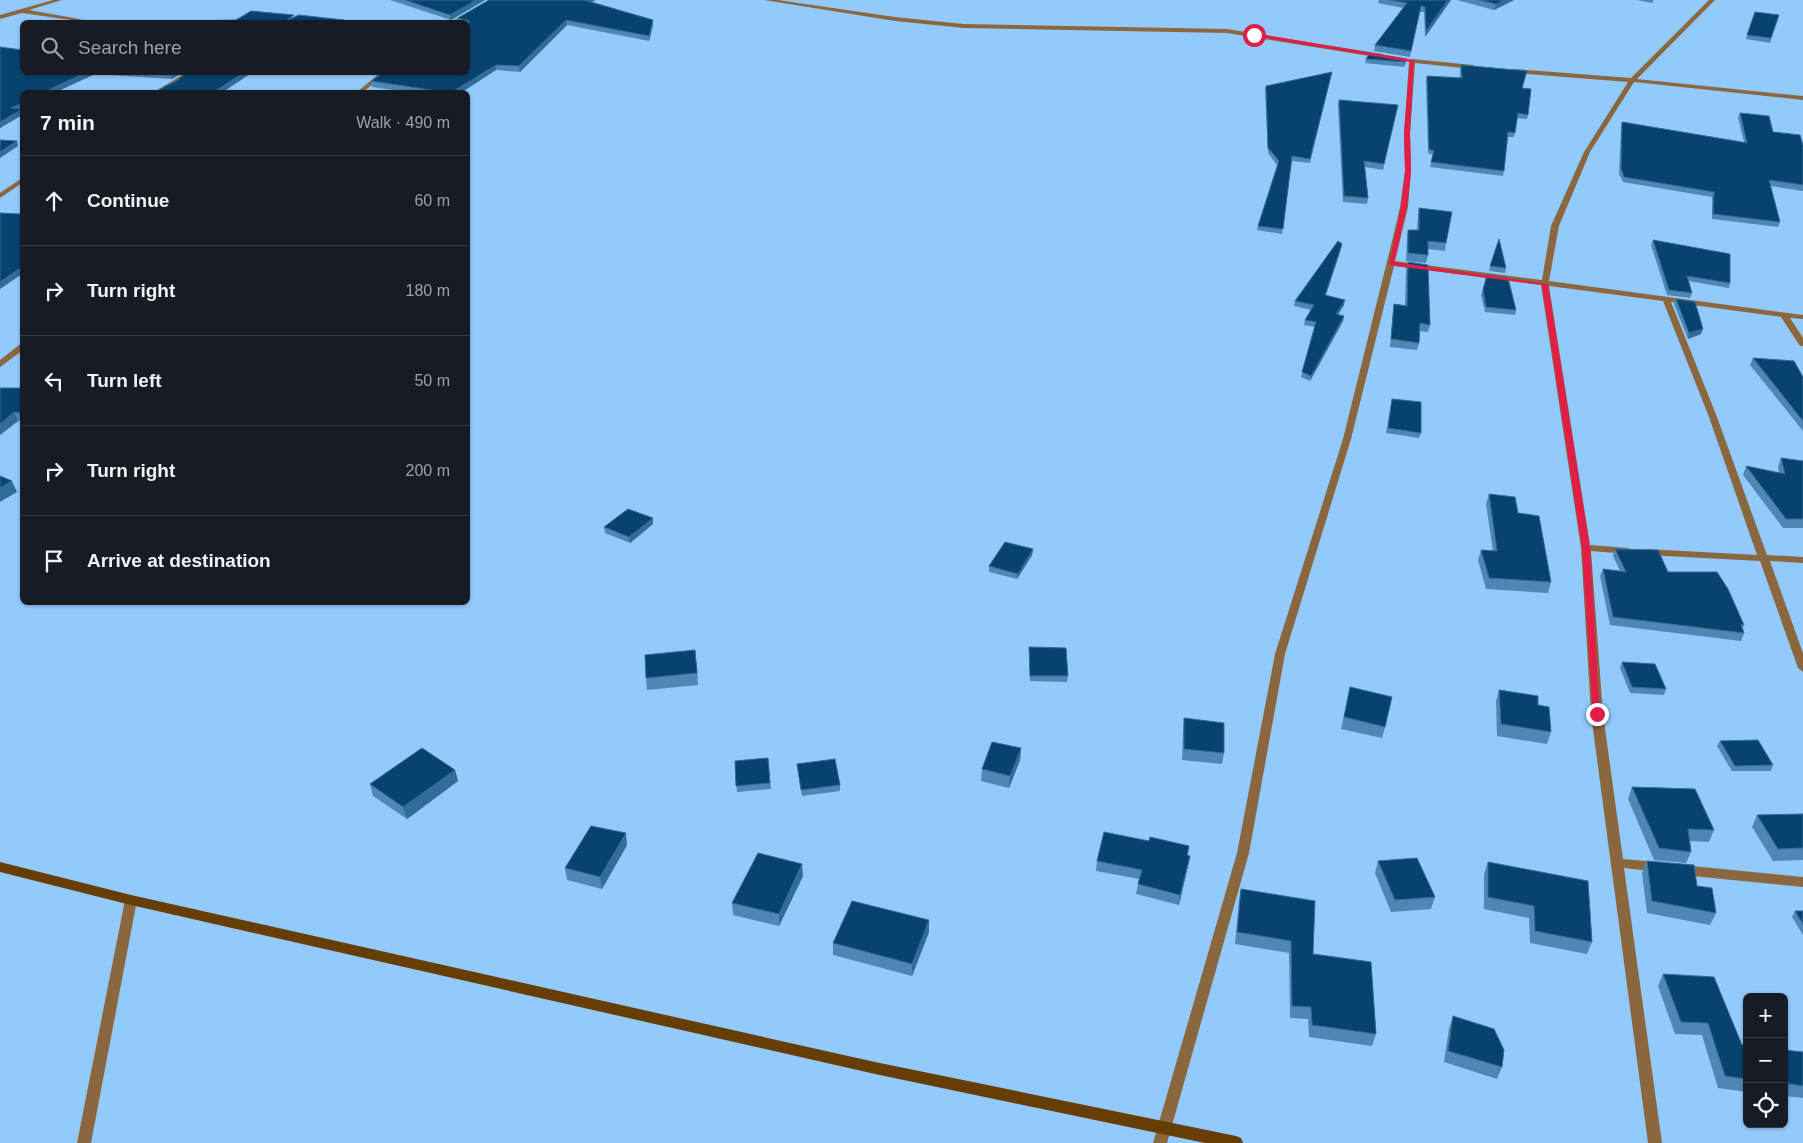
<!DOCTYPE html>
<meta charset="utf-8">
<style>
:root{--surface:#171b24;--page:#242831;--text:#f1f3f6;--muted:#9ea1a6;--line:#363941}
body{margin:0;font-family:Helvetica,sans-serif;background:var(--page);color:var(--text)}
.controls{position:absolute;right:15px;bottom:15px;display:grid;overflow:hidden;border-radius:8px;box-shadow:0 1px 4px #0004}
.controls button{width:45px;height:45px;display:grid;place-items:center;padding:0;border:0;border-bottom:1px solid var(--line);background:var(--surface);color:var(--text);font:25px sans-serif}
.stop{position:absolute;width:15px;height:15px;margin:-11px;border:4px solid #e11d48;border-radius:50%;background:#fff}
.stop.end{background:#e11d48;border-color:#fff;box-shadow:0 1px 5px #0008}
.list{margin:0;padding:0;list-style:none}
h2{display:flex;justify-content:space-between;align-items:center;height:65px;margin:0;padding:0 20px;font-size:21px}
h2 small{font-size:16px;font-weight:400;color:var(--muted)}
.list li{display:grid;grid-template-columns:32px 1fr auto;gap:15px;align-items:center;box-sizing:border-box;height:90px;padding:0 20px;border-top:1px solid var(--line)}
.list b{display:block;font-size:19px;white-space:nowrap}
.list em{font-size:16px;font-style:normal;color:var(--muted)}
.icon{flex:none;width:28px;height:28px;fill:none;stroke:currentColor;stroke-width:2;stroke-linecap:round;stroke-linejoin:round}
.map{position:relative;flex:none;width:1803px;height:1143px;overflow:hidden}
.search{position:absolute;background:var(--surface);box-shadow:0 1px 4px #0004;left:20px;top:20px;width:450px;height:55px;display:flex;align-items:center;gap:12px;box-sizing:border-box;padding:0 18px;border-radius:8px;color:var(--muted);font-size:19px}
.panel{position:absolute;background:var(--surface);box-shadow:0 1px 4px #0004;left:20px;top:90px;width:450px;height:515px;border-radius:8px}
.map>svg:first-child{display:block}
.lines{fill:none;stroke-linecap:round;stroke-linejoin:round}
.street{fill:#8b6740;fill-rule:evenodd}
.secondary{fill:#663d03;fill-rule:evenodd}
.wall{fill:#4e86b6}
.shaded-wall{fill:#326c99}
.building{fill:#08436e;stroke:#326c99}
.route{fill:#e11d48}
</style>
<div class="map">
<svg width="1803" height="1143" viewBox="0 0 1803 1143">
<rect width="100%" height="100%" fill="#93cafe"/>
<g class="lines">
<g class="street">
<path d="M53,0H62L29,10L96,22H85L22,13L0,19V15Z"/>
<path d="M489,0H496L457,22H451Z"/>
<path d="M764,0H778L895,17L964,24L1227,29L1382,54L1385,56L1382,58L1227,33L964,28L895,21Z"/>
<path d="M1709,0H1715L1637,79L1803,96V100L1634,82L1590,152L1559,226L1549,281L1803,315V319L1790,318L1803,338V346H1800L1781,317L1671,302L1717,417L1767,555L1803,557V563L1770,561L1803,653V672L1798,668L1760,561L1647,555L1642,552L1647,549L1757,555L1709,417L1663,301L1549,286L1590,545L1628,548L1633,551L1628,554L1591,551L1603,714L1623,859L1658,862L1662,864L1664,867L1662,870L1658,872L1624,868L1662,1143H1648L1591,714L1581,548L1541,285L1394,266L1351,439L1285,654L1249,853L1167,1143H1153L1237,853L1275,654L1343,439L1394,233L1400,207L1405,171L1404,133L1409,61L1412,59L1473,65L1476,67L1473,69L1415,63L1410,133L1411,171L1408,207L1395,261L1542,280L1551,226L1584,152L1628,82L1515,73L1512,71L1515,69L1631,78Z"/>
<path d="M183,72H189C184,82 164,93 154,92L182,75Z"/>
<path d="M381,72H388L363,92H357Z"/>
<path d="M22,178V183L0,198V193Z"/>
<path d="M19,345H22V351L0,367V360Z"/>
<path d="M1682,865L1803,877V887L1682,875L1678,873L1676,870L1678,867Z"/>
<path d="M131,895L135,897L137,900L91,1143H77L125,900L127,897Z"/>
</g>
<path class="secondary" d="M0,862L131,895L875,1062L1236,1136L1241,1138L1243,1143H1205L875,1074L131,905L0,872Z"/>
</g>
<g class="wall">
<path d="M390,0H485L451,20Z"/>
<path d="M489,0H596L591,2L653,20V25L649,41L567,25L520,72L496,70L462,92H408L372,87L371,81L468,72V22H459L458,18Z"/>
<path d="M1379,0H1451L1425,37L1424,12H1420L1410,57L1374,51L1375,45L1403,8L1378,3Z"/>
<path d="M1457,0H1514L1494,10Z"/>
<path d="M1637,0H1654L1652,3Z"/>
<path d="M1755,12L1779,15L1770,43L1746,39Z"/>
<path d="M0,47L22,72H181L180,74L172,79L95,74L56,92H22V108L21,109L22,115L0,128Z"/>
<path d="M1366,59H1407L1406,63L1404,67L1365,63Z"/>
<path d="M1461,65L1523,88L1528,115L1527,119L1517,118L1514,137H1508L1503,176L1430,167L1433,155L1428,153L1426,80L1427,76L1460,78V69Z"/>
<path d="M1331,76L1310,163L1292,161L1282,234L1257,230L1258,226L1277,165L1268,153L1265,90L1266,86Z"/>
<path d="M1339,100L1398,105L1383,170L1365,167L1368,198L1367,204L1343,202L1338,106Z"/>
<path d="M1740,113L1773,132L1803,145V191L1770,186L1780,222L1778,227L1712,219V197L1623,182L1619,174L1621,127L1622,122L1744,142L1738,118Z"/>
<path d="M1419,208L1446,243L1445,251L1428,249V255L1426,263L1406,261L1407,238L1408,230H1417L1418,216Z"/>
<path d="M1653,240L1730,283L1729,288L1688,281L1692,293L1690,298L1667,295L1651,245Z"/>
<path d="M1341,249L1326,295L1344,305L1338,315L1344,316L1343,321L1310,381L1301,377L1315,327L1304,325L1305,320L1311,310L1294,306L1295,301Z"/>
<path d="M1408,262L1430,325L1428,332L1419,331V343L1417,350L1390,347L1393,312L1394,304L1405,306L1406,269Z"/>
<path d="M1490,266L1506,268L1505,273L1489,271Z"/>
<path d="M1487,275L1516,310L1515,315L1485,312L1481,295Z"/>
<path d="M1676,299L1701,334L1688,339L1674,304Z"/>
<path d="M1753,358L1803,377V431L1750,365Z"/>
<path d="M22,388V421H18L0,435Z"/>
<path d="M1392,399L1421,433L1419,438L1386,433Z"/>
<path d="M1781,458L1803,461V528H1783L1743,475L1746,466L1779,473L1778,467Z"/>
<path d="M1489,494L1518,513L1551,582L1548,593L1486,589L1478,560L1481,550L1493,551L1486,504Z"/>
<path d="M653,518V524L630,543L605,533L604,527Z"/>
<path d="M1033,549L1032,555L1017,579L989,572V566Z"/>
<path d="M1615,549L1668,572L1744,625L1742,628L1744,633L1741,641L1610,625L1600,576L1603,569L1620,571L1613,556Z"/>
<path d="M1029,647L1068,676L1067,682L1030,681Z"/>
<path d="M697,662L698,685L647,690L646,678Z"/>
<path d="M1622,662L1666,689L1664,695L1630,693L1620,668Z"/>
<path d="M1350,687L1385,727L1382,738L1341,729Z"/>
<path d="M1499,690L1538,705L1551,732L1547,744L1497,736L1496,701Z"/>
<path d="M1184,718L1224,753L1222,764L1182,760L1183,730Z"/>
<path d="M1720,741L1773,765L1771,771H1732L1717,746Z"/>
<path d="M1021,748L1020,760L1009,788L981,781L982,769Z"/>
<path d="M768,758L771,789L737,792L735,761Z"/>
<path d="M797,764L840,785V791L802,796Z"/>
<path d="M455,770L458,781L407,819L373,796L370,784Z"/>
<path d="M1632,787L1714,830L1709,842L1690,841L1691,852L1686,863L1654,860L1628,799Z"/>
<path d="M1803,814V860L1773,861L1752,827L1757,815Z"/>
<path d="M1149,841L1189,846L1188,855L1190,856L1188,866L1179,905L1136,894L1139,879L1096,871L1097,861Z"/>
<path d="M627,845L602,889L567,880L565,868Z"/>
<path d="M1378,861L1435,897L1431,909L1391,912L1375,873Z"/>
<path d="M1647,861L1697,886L1716,913L1710,925L1647,913L1642,873Z"/>
<path d="M1488,862L1592,942L1587,954L1530,943L1529,918L1484,909V874Z"/>
<path d="M803,876L779,926L733,915L732,903Z"/>
<path d="M1241,889L1313,954L1376,1034L1372,1046L1309,1037L1308,1019L1290,1018L1289,953L1235,944L1239,901Z"/>
<path d="M1795,911H1803V935L1792,917Z"/>
<path d="M929,932L912,976L833,955V943Z"/>
<path d="M1663,974L1742,1045H1747V1092L1718,1088L1702,1035L1675,1034L1658,986Z"/>
<path d="M1453,1016L1502,1067L1497,1079L1444,1062L1449,1028Z"/>
<path d="M1784,1050L1803,1052V1098L1784,1096Z"/>
</g>
<g class="shaded-wall">
<path d="M476,0H485L451,20L450,15Z"/>
<path d="M585,0H596L585,5Z"/>
<path d="M1448,0H1451L1425,37L1426,31Z"/>
<path d="M1504,0H1514L1494,10L1496,4Z"/>
<path d="M566,20L567,25L520,72L519,66Z"/>
<path d="M653,20V25L649,41V36Z"/>
<path d="M496,65V70L462,92H452Z"/>
<path d="M87,72H95V74L56,92H44Z"/>
<path d="M174,72H181L180,74L172,79L171,75Z"/>
<path d="M245,72H253L223,92H214Z"/>
<path d="M22,103V108L13,112L11,108Z"/>
<path d="M22,109V115L0,128V122Z"/>
<path d="M17,141L18,146L0,158V152Z"/>
<path d="M1342,244L1341,249L1324,300L1325,295Z"/>
<path d="M22,267V274L0,289V282Z"/>
<path d="M1345,300L1344,305L1335,319L1336,314Z"/>
<path d="M1344,316L1343,321L1310,381L1311,376Z"/>
<path d="M1703,329L1701,334L1688,339L1689,333Z"/>
<path d="M14,412L18,421L0,435V424Z"/>
<path d="M12,481L17,492L0,502V488Z"/>
<path d="M653,518V524L630,543L629,537Z"/>
<path d="M1033,549L1032,555L1017,579L1018,574Z"/>
<path d="M1021,748L1020,760L1009,788L1010,776Z"/>
<path d="M455,770L458,781L407,819L403,807Z"/>
<path d="M626,833L627,845L602,889L600,877Z"/>
<path d="M1190,856L1188,866L1179,905L1180,895Z"/>
<path d="M802,864L803,876L779,926V914Z"/>
<path d="M929,920V932L912,976V964Z"/>
</g>
<g class="building">
<path d="M405,0H476L450,15Z"/>
<path d="M489,0H585H584L653,20L649,36L566,20L519,66L496,65L452,92H444L371,81L385,72H468V29L469,21L458,18Z"/>
<path d="M1389,0H1448L1426,31L1425,7L1421,6L1411,51L1375,45L1407,3Z"/>
<path d="M1479,0H1504L1496,4Z"/>
<path d="M251,11L294,15L287,20L299,15L344,20L341,22H191L192,21L236,20Z"/>
<path d="M1755,12L1779,15L1771,38L1747,35Z"/>
<path d="M0,47L22,50V72H87L44,92H22V103L11,108L22,109L0,122Z"/>
<path d="M1370,53L1407,59L1405,62L1366,59Z"/>
<path d="M1461,65L1527,71L1522,88L1531,89L1528,115L1518,113L1515,133L1508,132L1504,171L1431,162L1434,151L1429,149L1427,76L1462,78Z"/>
<path d="M139,72H174L171,75Z"/>
<path d="M187,72H245L214,92H156L164,87L178,80Z"/>
<path d="M1332,72L1310,159L1292,156L1283,229L1258,226L1279,161L1268,148L1266,86Z"/>
<path d="M1339,100L1398,105L1384,164L1364,161L1368,198L1344,196Z"/>
<path d="M1740,113L1769,116L1773,132L1800,135L1803,145V185L1769,180L1780,222L1713,214L1714,192L1624,177L1621,168L1622,122L1747,143Z"/>
<path d="M0,140L17,141L0,152Z"/>
<path d="M1419,208L1452,212L1446,243L1428,241V255L1408,253V230H1419Z"/>
<path d="M0,213L22,214V267L0,282Z"/>
<path d="M1499,239L1506,268L1490,266Z"/>
<path d="M1653,240L1730,254V283L1687,276L1692,293L1669,290Z"/>
<path d="M1338,241L1342,244L1325,295L1345,300L1336,314L1344,316L1311,376L1302,372L1316,322L1305,320L1314,305L1295,301Z"/>
<path d="M1408,262L1428,265L1430,325L1420,323L1419,343L1391,339L1394,304L1407,306Z"/>
<path d="M1487,275L1508,278L1516,310L1486,307L1483,290Z"/>
<path d="M1676,299L1695,302L1703,329L1689,333Z"/>
<path d="M1753,358L1794,361L1803,377V421Z"/>
<path d="M0,388H22V413L14,412L0,424Z"/>
<path d="M1392,399L1421,402V433L1388,428Z"/>
<path d="M1781,458L1803,461V519H1786L1746,466L1785,474Z"/>
<path d="M0,476L12,481L0,488Z"/>
<path d="M1489,494L1515,497L1518,513L1539,516L1551,582L1489,578L1481,550L1497,551Z"/>
<path d="M628,509L653,518L629,537L604,527Z"/>
<path d="M1005,542L1033,549L1018,574L989,566Z"/>
<path d="M1615,549L1658,550L1668,572H1717L1728,589L1744,625L1741,624L1744,633L1613,617L1603,569L1626,572Z"/>
<path d="M1029,647L1066,648L1068,676H1030Z"/>
<path d="M695,650L697,673L646,678L645,655Z"/>
<path d="M1622,662L1655,664L1666,689L1632,687Z"/>
<path d="M1350,687L1392,697L1385,727L1344,717Z"/>
<path d="M1499,690L1538,696V705L1549,707L1551,732L1501,724Z"/>
<path d="M1184,718L1224,723V753L1184,749Z"/>
<path d="M1758,740L1773,765L1735,766L1720,741Z"/>
<path d="M992,742L1021,748L1010,776L982,769Z"/>
<path d="M422,748L455,770L403,807L370,784Z"/>
<path d="M768,758L770,783L736,786L735,761Z"/>
<path d="M835,759L840,785L801,790L797,764Z"/>
<path d="M1632,787L1695,789L1714,830L1688,829L1691,852L1659,848Z"/>
<path d="M1803,814V848L1778,849L1757,815Z"/>
<path d="M591,826L626,833L600,877L565,868Z"/>
<path d="M1104,832L1149,841L1150,837L1189,846L1187,855L1190,856L1180,895L1138,884L1142,870L1097,861Z"/>
<path d="M758,853L802,864L779,914L732,903Z"/>
<path d="M1417,858L1435,897L1395,900L1378,861Z"/>
<path d="M1647,861L1694,865L1697,886L1712,888L1716,913L1652,901Z"/>
<path d="M1488,862L1588,881L1592,942L1535,931L1534,906L1488,897Z"/>
<path d="M1241,889L1315,901L1313,954L1371,962L1376,1034L1312,1025L1311,1007L1292,1006L1291,941L1237,932Z"/>
<path d="M852,901L929,920L912,964L833,943Z"/>
<path d="M1795,911H1803V924Z"/>
<path d="M1663,974L1714,977L1742,1045H1747V1079L1725,1076L1708,1023L1681,1022Z"/>
<path d="M1453,1016L1494,1029L1504,1050L1502,1067L1448,1051Z"/>
<path d="M1784,1050L1803,1052V1086L1784,1083Z"/>
</g>
<path class="route" d="M1254,33L1414,60L1410,133L1411,171L1407,207L1394,262L1548,284L1590,548L1600,716L1597,717L1593,714L1582,548L1542,285L1389,265L1401,207L1405,171L1404,133L1410,62L1252,36Z"/>
</svg>
<div class="controls">
<button>+</button>
<button>−</button>
<button><svg class="icon" aria-label="locate" viewBox="0 0 24 24"><circle cx="12" cy="12" r="6"/><path d="M12 2v4M12 18v4M2 12h4M18 12h4"/></svg></button>
</div>
<div class="stop" style="left:1254px;top:35px"></div>
<div class="stop end" style="left:1597px;top:714px"></div>
<div class="search"><svg class="icon" aria-label="search" viewBox="0 0 24 24"><circle cx="10" cy="10" r="6"/><path d="M15 15l6 6"/></svg>Search here</div>
<section class="panel">
<h2>7 min<small>Walk · 490 m</small></h2>
<ul class="list">
<li><svg class="icon" aria-label="ahead" viewBox="0 0 24 24"><path d="M12 20V5M6 11l6-6 6 6"/></svg><div><b>Continue</b></div><em>60 m</em></li>
<li><svg class="icon" aria-label="right" viewBox="0 0 24 24"><path d="M7 20v-9h11M14 6l5 5-5 5"/></svg><div><b>Turn right</b></div><em>180 m</em></li>
<li><svg class="icon" aria-label="left" viewBox="0 0 24 24"><path d="M17 20v-9H6M10 6l-5 5 5 5"/></svg><div><b>Turn left</b></div><em>50 m</em></li>
<li><svg class="icon" aria-label="right" viewBox="0 0 24 24"><path d="M7 20v-9h11M14 6l5 5-5 5"/></svg><div><b>Turn right</b></div><em>200 m</em></li>
<li><svg class="icon" aria-label="arrive" viewBox="0 0 24 24"><path d="M6 21V4h12l-3 4 3 4H6"/></svg><div><b>Arrive at destination</b></div></li>
</ul>
</section>
</div>
